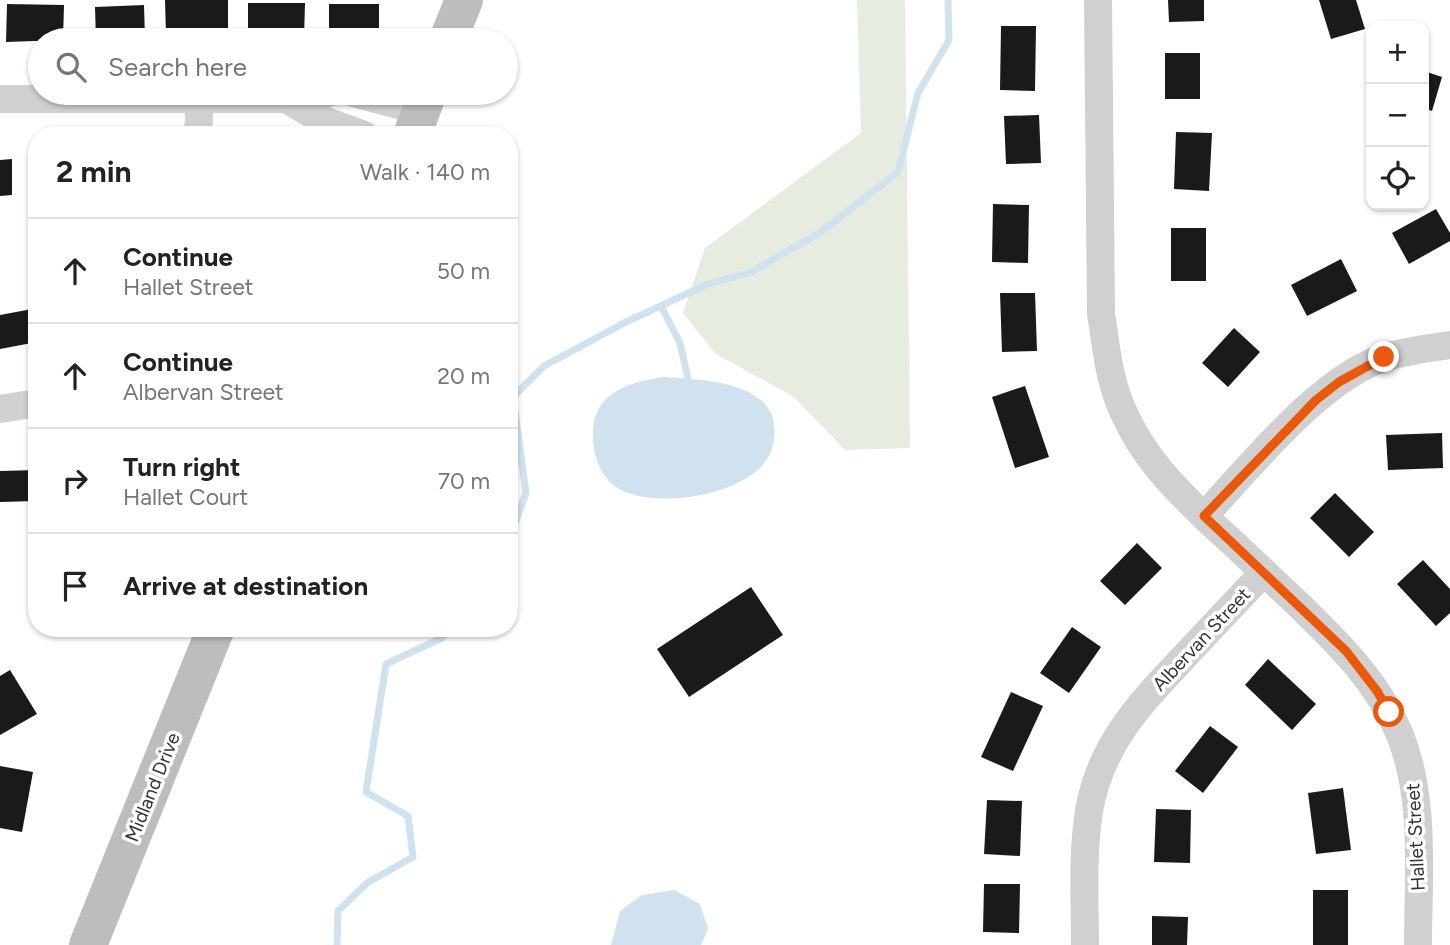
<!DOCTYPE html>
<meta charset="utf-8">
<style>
:root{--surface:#fff;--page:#f2f2f2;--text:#222;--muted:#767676;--line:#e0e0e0}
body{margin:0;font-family:Figtree,sans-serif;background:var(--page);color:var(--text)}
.controls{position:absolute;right:21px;top:21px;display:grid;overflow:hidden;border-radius:14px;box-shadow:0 2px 5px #0004}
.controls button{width:63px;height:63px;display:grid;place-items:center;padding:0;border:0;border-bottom:2px solid var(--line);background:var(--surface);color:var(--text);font:35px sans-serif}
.stop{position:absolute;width:21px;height:21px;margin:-16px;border:5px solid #ea580c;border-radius:50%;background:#fff}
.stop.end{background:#ea580c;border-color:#fff;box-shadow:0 2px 7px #0008}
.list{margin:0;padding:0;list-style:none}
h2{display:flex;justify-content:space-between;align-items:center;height:91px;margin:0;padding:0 28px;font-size:30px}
h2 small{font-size:23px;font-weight:400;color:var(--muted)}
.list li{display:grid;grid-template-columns:46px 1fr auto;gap:21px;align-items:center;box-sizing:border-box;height:105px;padding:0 28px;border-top:2px solid var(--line)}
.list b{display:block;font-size:26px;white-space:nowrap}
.list p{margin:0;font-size:23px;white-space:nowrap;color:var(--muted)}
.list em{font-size:23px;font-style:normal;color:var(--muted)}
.icon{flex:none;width:38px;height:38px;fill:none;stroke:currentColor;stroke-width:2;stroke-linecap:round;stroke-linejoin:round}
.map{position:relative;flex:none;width:1450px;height:945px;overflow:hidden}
.search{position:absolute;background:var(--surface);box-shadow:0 2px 5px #0004;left:28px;top:28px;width:490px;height:77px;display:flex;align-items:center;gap:18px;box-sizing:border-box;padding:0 24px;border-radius:38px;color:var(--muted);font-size:26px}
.panel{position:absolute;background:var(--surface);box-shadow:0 2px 5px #0004;left:28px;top:126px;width:490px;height:511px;border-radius:28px}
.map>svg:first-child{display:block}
.green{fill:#e6ecdf}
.water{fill:#cfe2ee}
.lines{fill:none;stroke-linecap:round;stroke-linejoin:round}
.stream{stroke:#cfe2ee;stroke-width:7}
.building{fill:#1a1a1a}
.street{stroke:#d0d0d0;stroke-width:28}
.secondary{stroke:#bdbdbd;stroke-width:38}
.route{stroke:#ea580c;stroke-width:9}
.labels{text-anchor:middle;stroke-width:7;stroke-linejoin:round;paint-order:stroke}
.street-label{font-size:19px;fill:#333;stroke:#fff}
</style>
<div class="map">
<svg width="1450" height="945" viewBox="0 0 1450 945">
<rect width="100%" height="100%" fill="#fff"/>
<path class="green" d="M857,0H905L910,448L845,450L794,397L716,354L683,313L705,248L861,133Z"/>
<g class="water">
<path d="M664,377C708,380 790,382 772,448C759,496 648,513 613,485C602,476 596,461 594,448C586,397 621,383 664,377Z"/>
<path d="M674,890L700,904L708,929L701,945H611L620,911L642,895Z"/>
</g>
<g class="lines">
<g class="stream">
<path d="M661,306L680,343L688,379"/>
<path d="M509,540L526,493L513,397L544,366L626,322L708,284L751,272L821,232L898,172L918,93L949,40L948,0"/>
<path d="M337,945L338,911L367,883L413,857L408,816L366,792L386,664L442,638L450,628"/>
</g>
</g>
<g class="building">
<path d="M165,0H228V34L166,35Z"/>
<path d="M1168,0H1204V21L1169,22Z"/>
<path d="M1319,0H1356L1365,29L1331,39Z"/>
<path d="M248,3H305L304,39H248Z"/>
<path d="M7,4L64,5L63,40L6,42Z"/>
<rect x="329" y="4" width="50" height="35"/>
<path d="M144,5L145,39L96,40L95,7Z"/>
<path d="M1001,26H1036L1035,91L1000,90Z"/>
<rect x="1165" y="53" width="35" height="46"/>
<path d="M1424,71L1442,77L1432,111L1424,108Z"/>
<path d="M1039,115L1041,163L1006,164L1004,116Z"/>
<path d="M1176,132L1212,133L1209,191L1174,189Z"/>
<path d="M12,159V195L0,196V160Z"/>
<path d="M993,204L1029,205L1028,263L992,262Z"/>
<path d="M1436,209L1450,233V241L1409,264L1392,233Z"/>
<rect x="1171" y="228" width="35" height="53"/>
<path d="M1341,259L1357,291L1307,316L1291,285Z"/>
<path d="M1000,293H1035L1037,351L1002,352Z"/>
<path d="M32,309L37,342L0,349V315Z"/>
<path d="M1234,328L1260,352L1228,387L1202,363Z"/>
<path d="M1025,386L1049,457L1015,468L992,397Z"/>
<path d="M1442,433L1443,468L1388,470L1386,435Z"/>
<path d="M37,470V501L0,502V471Z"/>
<path d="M1335,493L1374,532L1349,557L1310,518Z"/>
<path d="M1137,543L1162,568L1125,605L1100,581Z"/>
<path d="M1423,560L1450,589V613L1436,626L1397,584Z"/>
<path d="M751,587L783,635L689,697L657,649Z"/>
<path d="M1072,627L1101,647L1069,693L1040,673Z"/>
<path d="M1268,659L1316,704L1292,730L1245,685Z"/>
<path d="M10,670L37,714L0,735V676Z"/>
<path d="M1011,692L1043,706L1013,771L981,757Z"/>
<path d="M1210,726L1238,747L1203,793L1175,771Z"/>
<path d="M0,766L33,772L22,832L0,828Z"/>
<path d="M1343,788L1351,850L1316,854L1308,793Z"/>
<path d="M987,800L1022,801L1020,856L984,854Z"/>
<path d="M1156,809L1191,810L1190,863L1154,862Z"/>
<path d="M984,884H1020L1019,933L983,932Z"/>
<rect x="1313" y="890" width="35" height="55"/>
<path d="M1152,916L1188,917L1187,945H1152Z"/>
</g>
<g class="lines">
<g class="street">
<path d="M1098,0L1101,313C1106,347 1109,380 1123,411C1143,457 1175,489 1211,523C1241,550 1270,578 1300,606C1340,645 1378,682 1400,735C1426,800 1418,876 1418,945"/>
<path d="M353,93L421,111"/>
<path d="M0,99H286L329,93"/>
<path d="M286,99L318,118L364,135"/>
<path d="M198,135L200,98"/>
<path d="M0,409L37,403"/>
<path d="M1204,516C1250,467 1321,377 1386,357C1407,351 1429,348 1450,345"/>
<path d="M1085,945C1085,901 1082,855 1089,811C1100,745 1139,705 1183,658C1210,629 1237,601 1264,572"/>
</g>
<g class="secondary">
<path d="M448,40L464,0"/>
<path d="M412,135L428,93"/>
<path d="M88,945L216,628"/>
</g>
</g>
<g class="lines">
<path class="route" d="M1384,357L1339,382L1316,400L1204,516L1346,651L1377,691L1389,712"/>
</g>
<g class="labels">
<g class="street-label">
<text transform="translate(1201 639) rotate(-47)" y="7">Albervan Street</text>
<text transform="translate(152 787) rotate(-68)" y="7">Midland Drive</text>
<text transform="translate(1415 837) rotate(-93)" y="7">Hallet Street</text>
</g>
</g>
</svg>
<div class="controls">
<button>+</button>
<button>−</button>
<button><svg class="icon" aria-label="locate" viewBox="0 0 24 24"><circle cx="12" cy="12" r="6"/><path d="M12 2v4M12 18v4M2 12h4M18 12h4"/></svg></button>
</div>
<div class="stop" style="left:1389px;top:712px"></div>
<div class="stop end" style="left:1384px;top:357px"></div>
<div class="search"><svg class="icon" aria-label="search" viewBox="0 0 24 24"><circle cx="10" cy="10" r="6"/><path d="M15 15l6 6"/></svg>Search here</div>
<section class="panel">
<h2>2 min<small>Walk · 140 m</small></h2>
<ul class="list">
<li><svg class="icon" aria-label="ahead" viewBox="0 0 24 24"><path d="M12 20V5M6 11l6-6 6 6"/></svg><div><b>Continue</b><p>Hallet Street</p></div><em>50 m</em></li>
<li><svg class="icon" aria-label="ahead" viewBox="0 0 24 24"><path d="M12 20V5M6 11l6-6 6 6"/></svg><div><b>Continue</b><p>Albervan Street</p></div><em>20 m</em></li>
<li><svg class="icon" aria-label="right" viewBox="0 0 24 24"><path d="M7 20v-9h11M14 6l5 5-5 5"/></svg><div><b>Turn right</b><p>Hallet Court</p></div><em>70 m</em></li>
<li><svg class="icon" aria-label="arrive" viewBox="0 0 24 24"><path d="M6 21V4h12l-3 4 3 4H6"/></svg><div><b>Arrive at destination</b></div></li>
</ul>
</section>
</div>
